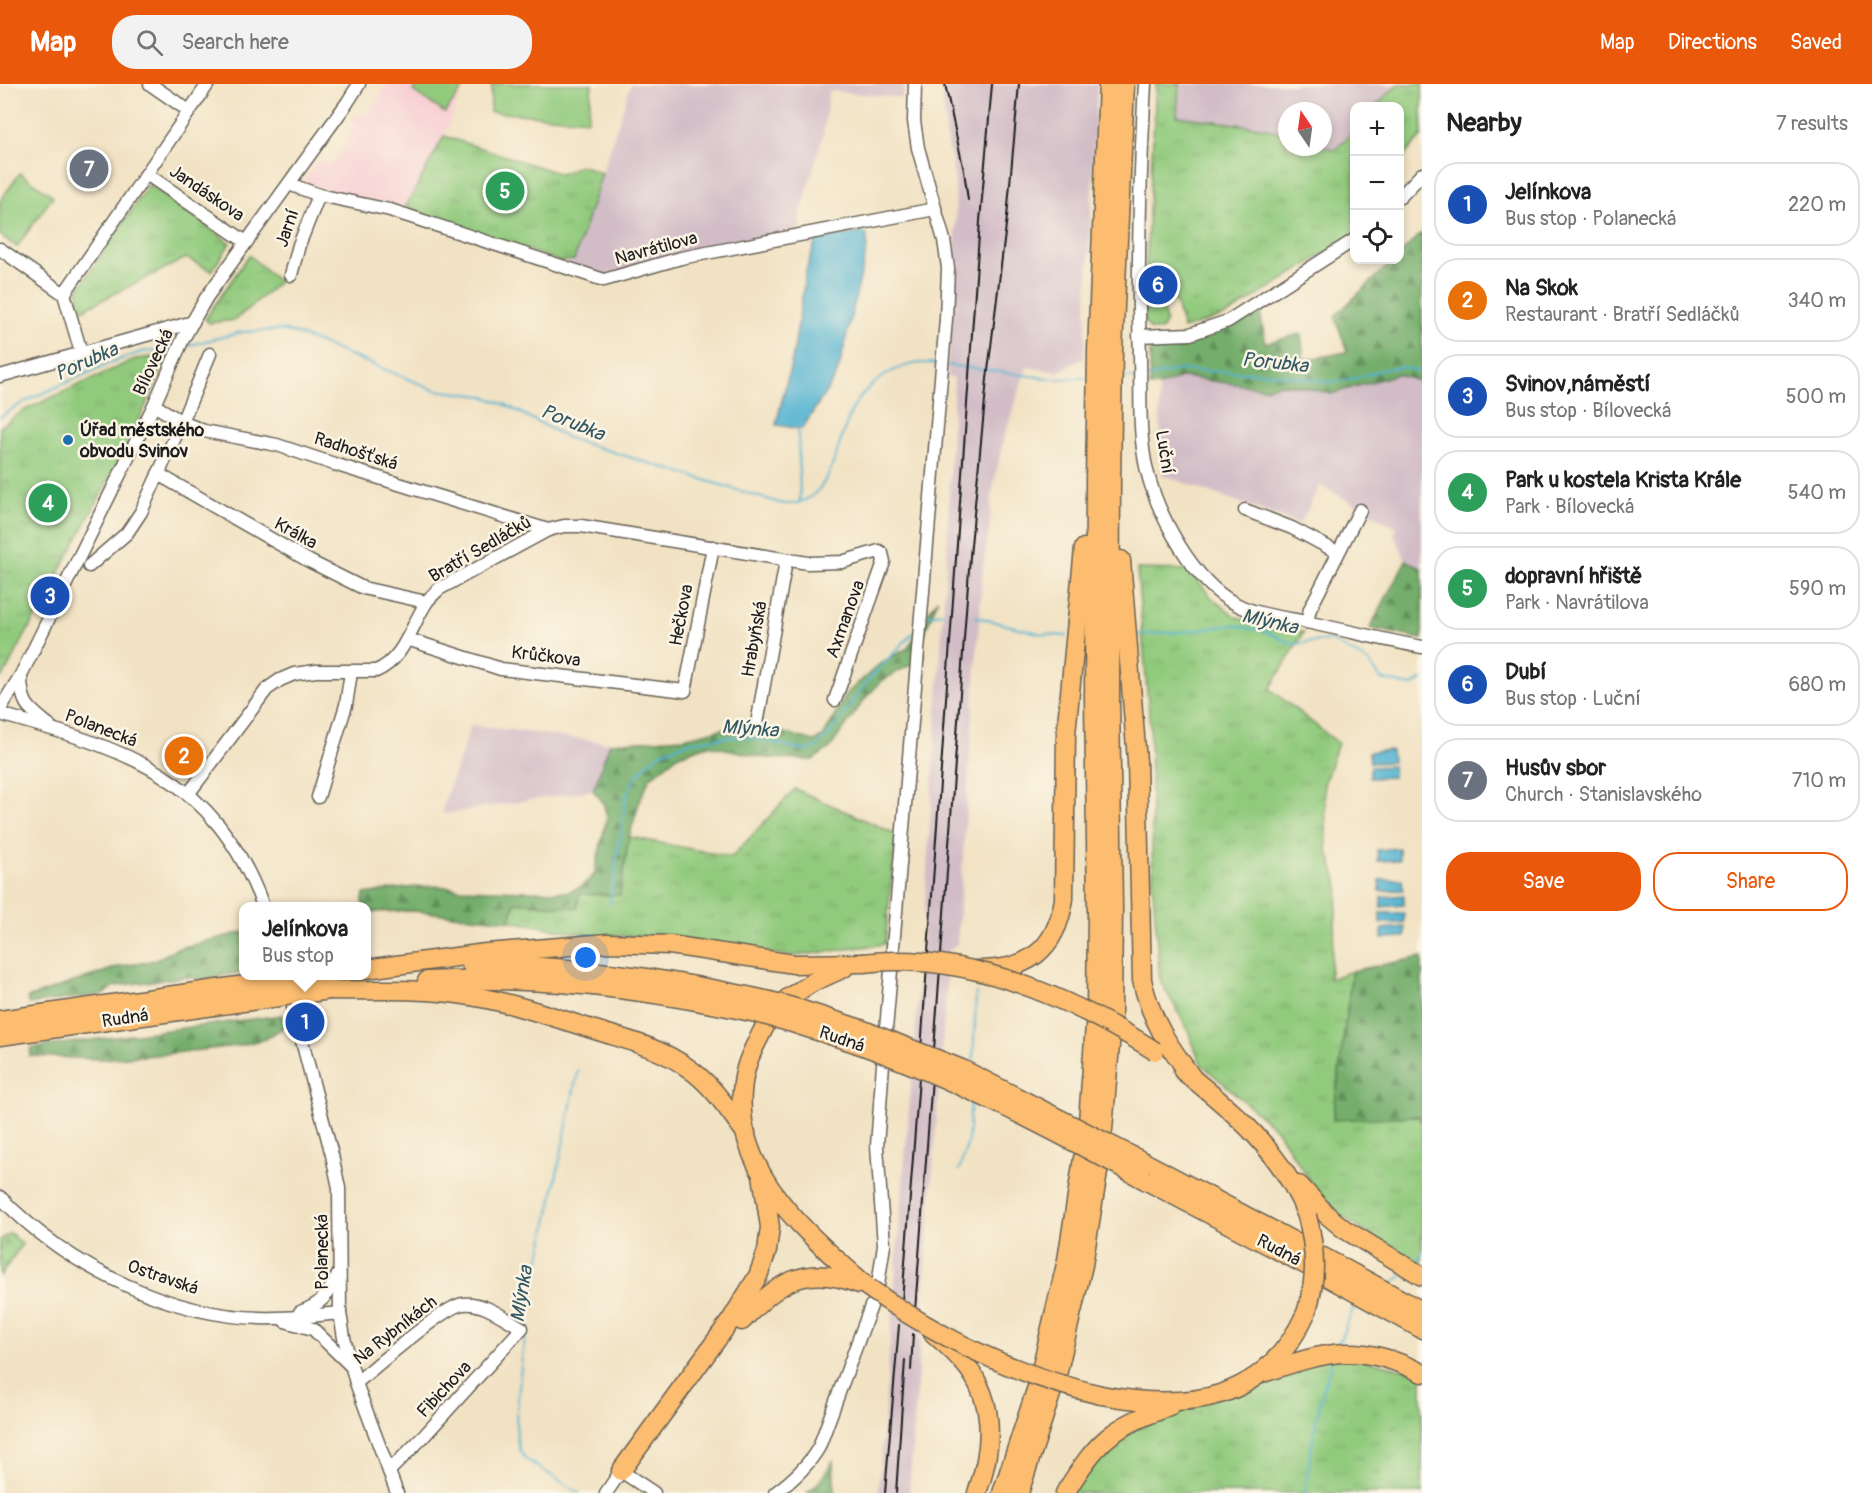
<!DOCTYPE html>
<meta charset="utf-8">
<style>
:root{--surface:#fff;--page:#f2f2f2;--text:#222;--muted:#767676;--line:#e0e0e0;--accent:#ea580c}
body{margin:0;font-family:Pangolin,sans-serif;background:var(--page);color:var(--text)}
.controls{position:absolute;right:18px;top:18px;display:grid;overflow:hidden;border-radius:12px;box-shadow:0 3px 9px #0003}
.controls button{width:54px;height:54px;display:grid;place-items:center;padding:0;border:0;border-bottom:2px solid var(--line);background:var(--surface);color:var(--text);font:30px sans-serif}
.compass{position:absolute;left:1278px;top:18px;width:54px;height:54px;border-radius:50%;background:var(--surface);box-shadow:0 3px 9px #0003;rotate:347deg}
.you{position:absolute;left:586px;top:874px;width:21px;height:21px;margin:-15px;border:4px solid #fff;border-radius:50%;background:#1a73e8;box-shadow:0 0 0 9px #1a73e833}
.badge{display:grid;place-items:center;width:39px;height:39px;border-radius:50%;background:var(--accent);color:#fff;font-size:20px;font-weight:700}
.pin{position:absolute;translate:-50% -50%;border:3px solid #fff;box-shadow:0 2px 6px #0006}
.popup{position:absolute;left:239px;top:818px;width:132px;height:78px;box-sizing:border-box;display:grid;place-content:center;border-radius:12px;background:var(--surface);filter:drop-shadow(0 2px 4px #0005);font-size:20px;white-space:nowrap;color:var(--muted)}
.popup b{font-size:22px;color:var(--text)}
.popup::after{content:'';position:absolute;left:50%;top:100%;margin-left:-12px;border:12px solid transparent;border-top-color:var(--surface)}
.list{margin:0;padding:0;list-style:none}
h2{display:flex;justify-content:space-between;align-items:center;height:78px;margin:0;padding:0 24px;font-size:26px}
h2 small{font-size:20px;font-weight:400;color:var(--muted)}
.list li{display:grid;grid-template-columns:39px 1fr auto;gap:18px;align-items:center;box-sizing:border-box;height:84px;margin:0 12px 12px;padding:0 12px;border:2px solid var(--line);border-radius:24px}
.list b{display:block;font-size:22px;white-space:nowrap}
.list p{margin:0;font-size:20px;white-space:nowrap;color:var(--muted)}
.list em{font-size:20px;font-style:normal;color:var(--muted)}
.actions{display:flex;gap:12px;padding:18px 24px}
.actions a{flex:1;padding:14px 0;border:2px solid var(--accent);border-radius:24px;text-align:center;font-size:21px;color:var(--accent)}
.actions .main{background:var(--accent);color:#fff}
.icon{flex:none;width:33px;height:33px;fill:none;stroke:currentColor;stroke-width:2;stroke-linecap:round;stroke-linejoin:round}
.map{position:relative;flex:none;width:1422px;height:1409px;overflow:hidden}
header{display:flex;align-items:center;gap:36px;box-sizing:border-box;height:84px;padding:0 30px;background:var(--accent);color:#fff}
header strong{font-size:28px}
nav{display:flex;gap:33px;margin-inline-start:auto;font-size:21px}
.search{width:420px;height:54px;background:var(--page);display:flex;align-items:center;gap:15px;box-sizing:border-box;padding:0 21px;border-radius:24px;color:var(--muted);font-size:22px}
main{display:flex}
aside{flex:1;background:var(--surface)}
.map>svg:first-child{display:block}
.built{fill:#f7cfd3}
.industrial{fill:#d2bdc7}
.grass{fill:url(#grass-tufts);stroke:#56734c;stroke-width:1.5}
.forest{fill:url(#forest-firs);stroke:#486544;stroke-width:1.5}
.cemetery{fill:url(#cemetery-stones);stroke:#56734c;stroke-width:1.5}
.garden{fill:#91ca7d;stroke:#56734c;stroke-width:1.5}
.water{fill:#53b3d1;stroke:#386876;stroke-width:1.5}
.lines{fill:none;stroke-linecap:round;stroke-linejoin:round}
.stream{stroke:#53b3d1;stroke-width:2}
.minor-casing{stroke:#676156;stroke-width:15}
.highway-casing{stroke:#676156;stroke-width:21}
.minor{stroke:#fff;stroke-width:12}
.highway{stroke:#fcbd6f;stroke-width:18}
.rail{stroke:#1c1c1c;stroke-width:2}
.highway-bridge-casing{stroke:#676156;stroke-width:21;stroke-linecap:butt}
.highway-bridge{stroke:#fcbd6f;stroke-width:18}
.poi-dot{fill:#1f6fb2;stroke:#fcf5e5;stroke-width:2}
.labels{text-anchor:middle;stroke-width:5;stroke-linejoin:round;paint-order:stroke}
.street-label{font-size:18px;fill:#1c1c1c;stroke:#fcf5e5}
.poi-label{font-size:18px;font-weight:bold;fill:#1c1c1c;stroke:#fcf5e5;text-anchor:start}
.water-label{font-size:20px;font-style:italic;fill:#325864;stroke:#fcf5e5}
</style>
<header>
<strong>Map</strong>
<div class="search"><svg class="icon" aria-label="search" viewBox="0 0 24 24"><circle cx="10" cy="10" r="6"/><path d="M15 15l6 6"/></svg>Search here</div>
<nav><a>Map</a><a>Directions</a><a>Saved</a></nav>
</header>
<main>
<div class="map">
<svg width="1422" height="1409" viewBox="0 0 1422 1409">
<defs>
<pattern id="grass-tufts" width="24" height="20" patternUnits="userSpaceOnUse" patternTransform="scale(1.5)"><rect width="24" height="20" fill="#91ca7d"/><path d="M3 7l-1-3M5 7V3M7 7l1-3M15 17l-1-3M17 17v-4M19 17l1-3" fill="none" stroke="#7cad6b"/></pattern>
<pattern id="forest-firs" width="22" height="20" patternUnits="userSpaceOnUse" patternTransform="scale(1.5)"><rect width="22" height="20" fill="#74ae6c"/><path d="M5 1l3.5 6h-7zM16 11l3.5 6h-7z" fill="#5e8d58"/></pattern>
<pattern id="cemetery-stones" width="16" height="16" patternUnits="userSpaceOnUse" patternTransform="scale(1.5)"><rect width="16" height="16" fill="#91ca7d"/><path d="M2 7V4a2 2 0 0 1 4 0v3zM10 15v-3a2 2 0 0 1 4 0v3z" fill="#7cad6b"/></pattern>
</defs>
<rect width="100%" height="100%" fill="#fcf5e5"/>
<filter id="ink" filterUnits="userSpaceOnUse"><feTurbulence type="fractalNoise" baseFrequency=".0167" numOctaves="2"/><feDisplacementMap in="SourceGraphic" scale="12" xChannelSelector="R" yChannelSelector="G"/><feConvolveMatrix kernelMatrix="1 2 1 2 8 2 1 2 1" color-interpolation-filters="sRGB"/></filter>
<filter id="wash" filterUnits="userSpaceOnUse"><feTurbulence type="fractalNoise" baseFrequency=".008" numOctaves="4" result="noise"/><feDisplacementMap in="SourceGraphic" scale="24" xChannelSelector="R" yChannelSelector="G"/><feGaussianBlur stdDeviation="1.35" result="paint"/><feColorMatrix in="noise" values="0 0 0 0 0 0 0 0 0 0 0 0 0 0 0 0 0 1.4 0 .05"/><feComposite in="paint" operator="in"/></filter>
<g filter="url(#wash)">
<rect width="100%" height="100%" fill="#f1e2c3"/>
<path class="built" d="M388,0H465L444,52L405,124L307,101L304,97L319,74L331,81L339,70L349,53L347,52L355,41L350,37L355,30L360,34L365,27L367,29Z"/>
<g class="industrial">
<path d="M631,0H904L903,14L829,7L823,51L799,136L802,145L601,191L566,182L574,176Z"/>
<path d="M941,0H1097L1084,276H1079L1058,288L1027,283L1004,353L992,408L990,439L983,482L957,860L949,867L909,1409H878L922,863L946,487L954,294L947,293L955,169L956,134L955,97L947,52Z"/>
<path d="M1179,0H1398L1376,22H1354V46L1335,66L1323,62V27H1287V51L1266,44L1176,32Z"/>
<path d="M1397,290L1422,298V485L1406,476L1394,450L1397,444L1320,401L1300,440L1162,391L1159,302L1183,293L1265,304L1280,300L1299,302L1331,310Z"/>
<path d="M471,641L610,659L593,706L443,730V722Z"/>
</g>
<g class="grass">
<path d="M1156,0H1179L1177,32L1266,44L1287,51V63L1323,62L1335,66L1354,47V151L1227,231L1183,245L1176,219L1146,181Z"/>
<path d="M1398,0H1422V52L1400,76V22H1376Z"/>
<path d="M444,52L561,90L580,81L602,89L574,176L561,178L405,124Z"/>
<path d="M149,100L230,159L212,187L186,174L78,228V206Z"/>
<path d="M249,171L279,198L235,236L209,239L205,235Z"/>
<path d="M1148,207L1164,229L1166,238L1161,246H1151L1145,238V209Z"/>
<path d="M169,271L127,362L4,591L0,594V343L25,326L135,275Z"/>
<path d="M1137,485L1189,486L1210,512L1236,533L1304,548L1270,605L1338,659L1324,700L1327,764L1339,803L1329,895L1352,887L1333,1035L1418,1032L1422,1038V1185L1397,1170L1325,1120L1276,1045L1201,980L1187,944L1160,896L1153,806L1150,642Z"/>
<path d="M795,705L896,750L885,860L794,872L736,865L665,852H596L510,837L515,818L577,824L579,810L620,811L629,753L732,773Z"/>
<path d="M1334,1269L1422,1289V1409H1065L1117,1345Z"/>
</g>
<g class="forest">
<path d="M1422,149V298L1397,290L1331,310L1299,302L1280,300L1265,304L1183,293L1159,302L1150,303V266L1152,262L1186,256L1225,244L1262,221L1261,235L1266,259L1301,250L1304,276L1347,268L1335,232L1394,176H1400V170Z"/>
<path d="M1406,476L1422,485V555L1370,544Z"/>
<path d="M938,515L921,558L924,573L883,596L867,612L830,664L813,676L766,674L708,661L679,671L650,694L640,716L629,753L620,811L579,810L577,824L515,818L510,837L414,827L367,828L366,822H362L364,810C392,806 431,798 459,805L567,808L581,803L594,791L607,733L603,718L593,706L610,659L683,654L722,645L763,643L814,657L823,653L847,609L882,578L906,565L920,547L924,534Z"/>
<path d="M243,848V888L202,895L186,893L115,902L105,910L29,920L27,914L118,883L156,876L176,865Z"/>
<path d="M1422,873V1038L1418,1032L1333,1036L1352,887Z"/>
<path d="M282,931L286,942L265,955L237,962L156,971L101,975L30,972L31,964Z"/>
<path d="M833,1377L835,1409H807L819,1398Z"/>
</g>
<path class="cemetery" d="M10,1149L22,1160L0,1192V1156Z"/>
<g class="garden">
<path d="M417,0H460L464,3L445,29L413,7Z"/>
<path d="M492,0H592L588,36L490,28Z"/>
<path d="M20,89L53,112L17,163L0,151V117Z"/>
</g>
<g class="water">
<path d="M863,148L867,151V164L840,280L836,292L802,345L776,341L793,272L806,187L816,156Z"/>
<path d="M1391,666L1392,678L1370,679L1369,668Z"/>
<path d="M1393,682V693L1370,694V683Z"/>
<path d="M1399,764V776L1378,777L1377,766Z"/>
<path d="M1402,795L1403,806L1380,807L1379,796Z"/>
<path d="M1404,811V821L1381,823V813Z"/>
<rect x="1380" y="829" width="24" height="10"/>
<path d="M1405,843V853L1382,854V845Z"/>
</g>
<g class="lines">
<g class="stream">
<path d="M186,262L242,248L282,246L300,251L435,306L483,312L504,320L570,355L783,420C834,423 835,358 853,324C861,309 874,298 889,289C903,281 921,277 937,280"/>
<path d="M946,281L1054,295L1086,294"/>
<path d="M1124,294H1136"/>
<path d="M1144,294L1179,286L1269,289L1329,298L1348,296L1385,285L1402,283L1422,288"/>
<path d="M0,333L24,318L107,280L141,268L174,264"/>
<path d="M798,346L800,418"/>
<path d="M976,533L1042,550L1067,552"/>
<path d="M925,534L928,531L943,529"/>
<path d="M1134,551L1182,548L1232,541L1264,547L1293,560L1330,556L1369,578L1381,595L1411,602L1422,596"/>
<path d="M610,820L626,712L635,694L648,679L662,668L690,658L726,653L754,654L803,666L813,665L828,652L870,594L914,548"/>
<path d="M973,982L976,909"/>
<path d="M578,986L539,1179L522,1272L516,1337L517,1355L520,1367L527,1376L579,1409"/>
<path d="M959,1086L968,1058L971,1015"/>
<path d="M1416,1179L1422,1170"/>
<path d="M1391,1201L1405,1189"/>
<path d="M1337,1263L1354,1223L1361,1219"/>
<path d="M1305,1409C1311,1363 1317,1321 1332,1277"/>
</g>
</g>
</g>
<g filter="url(#ink)">
<g class="lines">
<g class="minor-casing">
<g id="minor">
<path d="M150,0L189,27"/>
<path d="M1145,0C1140,91 1137,182 1140,273C1141,310 1138,350 1147,387C1158,431 1193,498 1236,520C1253,530 1286,534 1306,538C1345,546 1383,556 1422,563"/>
<path d="M148,91L246,158"/>
<path d="M289,100L319,111L390,126L604,196L681,174L935,125"/>
<path d="M1400,113L1422,90"/>
<path d="M0,165L64,210L81,268"/>
<path d="M291,191L299,161L319,111"/>
<path d="M64,210L208,0"/>
<path d="M1139,252L1190,250L1228,237L1354,156"/>
<path d="M0,292L193,238"/>
<path d="M154,321L182,338L204,347L277,361L334,380L548,446"/>
<path d="M158,390L309,477L363,504L426,518"/>
<path d="M1245,426L1292,444L1337,468"/>
<path d="M89,482L127,449L141,428L182,338L210,270"/>
<path d="M1307,538L1310,525L1360,426"/>
<path d="M407,555L501,585L685,607L713,463"/>
<path d="M21,592C21,620 28,624 49,641"/>
<path d="M0,625L21,591L154,321L183,255L206,214L347,19L359,0"/>
<path d="M0,630C124,665 214,690 263,822"/>
<path d="M757,640L786,477"/>
<path d="M189,709L267,605L280,596L294,590L316,587H376C404,575 410,544 426,519C429,514 434,510 439,505L548,446L564,442H581L808,479L842,478L879,467L882,469L884,478L835,616"/>
<path d="M318,713L346,621L351,588"/>
<path d="M293,923L332,1071L339,1104L340,1229L344,1254L356,1299L397,1409"/>
<path d="M886,946L946,235L948,184L944,156L918,64L914,37L915,0"/>
<path d="M0,1113C69,1184 176,1237 276,1234C298,1234 319,1231 340,1229"/>
<path d="M878,1201L884,1161L877,1062L883,980"/>
<path d="M300,1228C320,1221 329,1211 337,1192"/>
<path d="M285,1237L313,1245L349,1280"/>
<path d="M356,1299C374,1284 444,1222 463,1220C483,1217 505,1235 522,1244L424,1352L389,1387"/>
<path d="M606,1409L621,1387L654,1409"/>
<path d="M775,1409C793,1396 808,1382 819,1363L871,1222"/>
</g>
</g>
<g class="highway-casing">
<g id="highway">
<path d="M1121,476L1137,677L1142,896C1151,937 1169,962 1193,995"/>
<path d="M471,881C571,880 668,895 766,916"/>
<path d="M366,885L486,869L608,859L670,861L794,880L863,879"/>
<path d="M976,886C1027,887 1056,867 1064,815L1066,650L1084,464"/>
<path d="M427,897C538,891 647,905 756,929"/>
<path d="M330,906C372,907 416,904 458,910C505,916 550,932 595,946C627,956 661,964 688,984C712,1000 728,1026 746,1049"/>
<path d="M788,914L813,898L844,884"/>
<path d="M799,925L861,945"/>
<path d="M1096,926L1097,825L1094,617L1095,398L1097,267L1108,0"/>
<path d="M1112,934L1113,823L1110,614L1111,400L1113,267L1125,0"/>
<path d="M0,936L245,901"/>
<path d="M789,938L855,959"/>
<path d="M765,942C758,956 750,969 746,984C721,1081 805,1148 869,1204"/>
<path d="M0,952L250,917"/>
<path d="M1183,987C1234,1027 1284,1070 1307,1132"/>
<path d="M1088,1038L1095,941"/>
<path d="M1103,1046L1111,949"/>
<path d="M1146,1079L1308,1165"/>
<path d="M1145,1096L1308,1182"/>
<path d="M1299,1101L1327,1131L1344,1145L1422,1192"/>
<path d="M1323,1173L1422,1227"/>
<path d="M1322,1190L1422,1245"/>
<path d="M742,1237C777,1198 806,1179 859,1200"/>
<path d="M933,1249C943,1258 954,1267 963,1278C997,1316 993,1364 977,1409"/>
<path d="M1041,1286L1067,1176L1083,1074"/>
<path d="M1266,1288C1328,1267 1361,1258 1422,1289"/>
<path d="M1057,1291L1083,1181L1099,1082"/>
<path d="M1101,1311C1188,1327 1265,1319 1306,1229"/>
<path d="M621,1387L731,1236L758,1192L767,1167L770,1143L762,1091"/>
<path d="M1002,1409L1038,1300"/>
<path d="M1019,1409L1053,1304"/>
<path d="M1065,1409C1097,1357 1111,1343 1169,1323"/>
</g>
</g>
<use href="#minor" class="minor"/>
<use href="#highway" class="highway"/>
<g class="rail">
<path d="M945,0L964,87L968,116"/>
<path d="M902,1218L919,994L980,137L992,0"/>
<path d="M915,1227L970,472L987,295L1007,133L1019,0"/>
<path d="M911,1286L913,1250"/>
<path d="M885,1409L899,1241"/>
<path d="M896,1409L905,1276"/>
</g>
<g class="highway-bridge-casing">
<g id="highway-bridge">
<path d="M863,879C966,867 1070,913 1155,967"/>
<path d="M245,901L324,892"/>
<path d="M766,916L799,925"/>
<path d="M250,917L330,906"/>
<path d="M756,929L789,938"/>
<path d="M861,945L962,985L1146,1079"/>
<path d="M855,959C957,995 1051,1045 1145,1096"/>
<path d="M869,1204C940,1255 1015,1291 1101,1311"/>
<path d="M1306,1229C1317,1196 1316,1166 1307,1132"/>
</g>
</g>
<use href="#highway-bridge" class="highway-bridge"/>
</g>
</g>
<circle class="poi-dot" cx="68" cy="356" r="6"/>
<g class="labels">
<g class="street-label">
<text transform="translate(207 109) rotate(34)" y="6">Jandáskova</text>
<text transform="translate(287 144) rotate(-71)" y="6">Jarní</text>
<text transform="translate(656 164) rotate(-15)" y="6">Navrátilova</text>
<text transform="translate(153 278) rotate(-65)" y="6">Bílovecká</text>
<text transform="translate(356 367) rotate(18)" y="6">Radhošťská</text>
<text transform="translate(1165 368) rotate(81)" y="6">Luční</text>
<text transform="translate(296 449) rotate(29)" y="6">Králka</text>
<text transform="translate(480 465) rotate(-30)" y="6">Bratří Sedláčků</text>
<text transform="translate(681 531) rotate(-79)" y="6">Hečkova</text>
<text transform="translate(845 535) rotate(-70)" y="6">Axmanova</text>
<text transform="translate(754 555) rotate(-80)" y="6">Hrabyňská</text>
<text transform="translate(546 572) rotate(7)" y="6">Krůčkova</text>
<text transform="translate(101 644) rotate(21)" y="6">Polanecká</text>
<text transform="translate(125 934) rotate(-8)" y="6">Rudná</text>
<text transform="translate(842 955) rotate(19)" y="6">Rudná</text>
<text transform="translate(1279 1166) rotate(28)" y="6">Rudná</text>
<text transform="translate(322 1168) rotate(-90)" y="6">Polanecká</text>
<text transform="translate(163 1193) rotate(19)" y="6">Ostravská</text>
<text transform="translate(395 1246) rotate(-38)" y="6">Na Rybníkách</text>
<text transform="translate(444 1305) rotate(-47)" y="6">Fibichova</text>
</g>
<g class="poi-label">
<text x="80" y="352">Úřad městského<tspan x="80" dy="21">obvodu Svinov</tspan></text>
</g>
<g class="water-label">
<text transform="translate(86 277) rotate(-24)" y="7">Porubka</text>
<text transform="translate(1275 278) rotate(6)" y="7">Porubka</text>
<text transform="translate(573 338) rotate(22)" y="7">Porubka</text>
<text transform="translate(1270 537) rotate(13)" y="7">Mlýnka</text>
<text transform="translate(750 644) rotate(4)" y="7">Mlýnka</text>
<text transform="translate(521 1210) rotate(-81)" y="7">Mlýnka</text>
</g>
</g>
</svg>
<div class="controls">
<button>+</button>
<button>−</button>
<button><svg class="icon" aria-label="locate" viewBox="0 0 24 24"><circle cx="12" cy="12" r="6"/><path d="M12 2v4M12 18v4M2 12h4M18 12h4"/></svg></button>
</div>
<svg class="compass" viewBox="-18 -18 36 36"><path d="M0-13l5 13h-10z" fill="#e53935"/><path d="M0 13l5-13h-10z" fill="#767676"/></svg>
<div class="you"></div>
<div class="pin badge" style="left:305px;top:938px;background:#1a4fb4">1</div>
<div class="popup"><b>Jelínkova</b>Bus stop</div>
<div class="pin badge" style="left:184px;top:672px;background:#e8710a">2</div>
<div class="pin badge" style="left:50px;top:512px;background:#1a4fb4">3</div>
<div class="pin badge" style="left:48px;top:419px;background:#2e9e5b">4</div>
<div class="pin badge" style="left:505px;top:107px;background:#2e9e5b">5</div>
<div class="pin badge" style="left:1158px;top:201px;background:#1a4fb4">6</div>
<div class="pin badge" style="left:89px;top:85px;background:#6b7280">7</div>
</div>
<aside>
<h2>Nearby<small>7 results</small></h2>
<ul class="list">
<li><span class="badge" style="background:#1a4fb4">1</span><div><b>Jelínkova</b><p>Bus stop · Polanecká</p></div><em>220 m</em></li>
<li><span class="badge" style="background:#e8710a">2</span><div><b>Na Skok</b><p>Restaurant · Bratří Sedláčků</p></div><em>340 m</em></li>
<li><span class="badge" style="background:#1a4fb4">3</span><div><b>Svinov,náměstí</b><p>Bus stop · Bílovecká</p></div><em>500 m</em></li>
<li><span class="badge" style="background:#2e9e5b">4</span><div><b>Park u kostela Krista Krále</b><p>Park · Bílovecká</p></div><em>540 m</em></li>
<li><span class="badge" style="background:#2e9e5b">5</span><div><b>dopravní hřiště</b><p>Park · Navrátilova</p></div><em>590 m</em></li>
<li><span class="badge" style="background:#1a4fb4">6</span><div><b>Dubí</b><p>Bus stop · Luční</p></div><em>680 m</em></li>
<li><span class="badge" style="background:#6b7280">7</span><div><b>Husův sbor</b><p>Church · Stanislavského</p></div><em>710 m</em></li>
</ul>
<div class="actions"><a class="main">Save</a><a>Share</a></div>
</aside>
</main>
